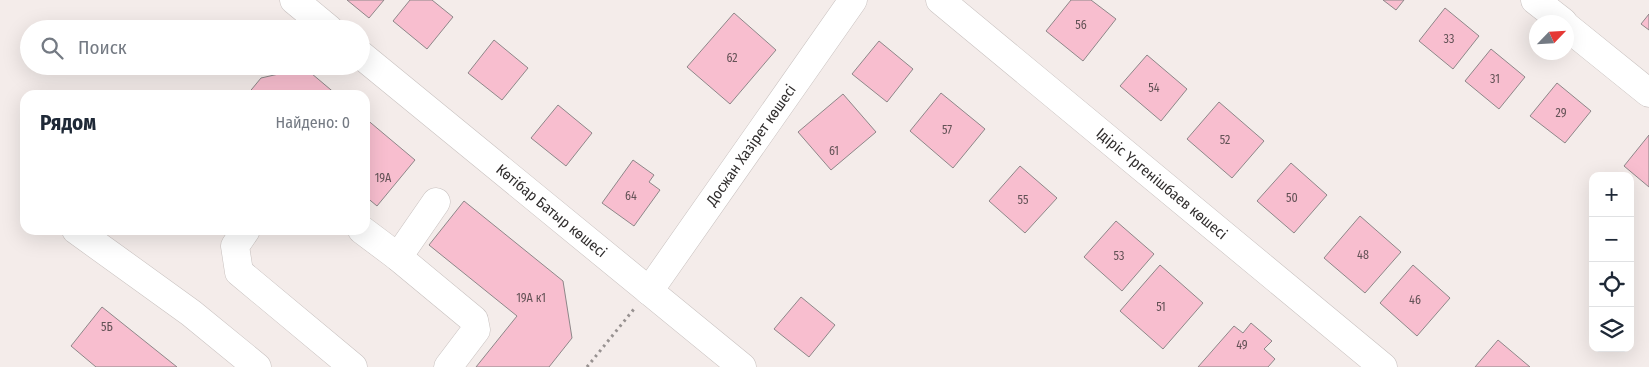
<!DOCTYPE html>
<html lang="ru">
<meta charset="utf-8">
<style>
:root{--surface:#fff;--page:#f2f2f3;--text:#1f2937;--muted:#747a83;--line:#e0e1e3}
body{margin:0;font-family:"Fira Sans Condensed",sans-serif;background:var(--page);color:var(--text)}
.controls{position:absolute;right:15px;bottom:15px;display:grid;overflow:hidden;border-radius:10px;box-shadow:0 5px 20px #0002}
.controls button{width:45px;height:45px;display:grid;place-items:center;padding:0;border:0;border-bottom:1px solid var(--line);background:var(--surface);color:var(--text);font:25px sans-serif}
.compass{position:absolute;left:1529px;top:15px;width:45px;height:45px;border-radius:50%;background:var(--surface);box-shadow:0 5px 20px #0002;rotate:65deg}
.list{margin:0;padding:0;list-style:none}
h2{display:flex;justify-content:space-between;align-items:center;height:65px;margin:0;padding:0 20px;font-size:21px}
h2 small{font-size:16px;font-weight:400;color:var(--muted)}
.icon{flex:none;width:28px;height:28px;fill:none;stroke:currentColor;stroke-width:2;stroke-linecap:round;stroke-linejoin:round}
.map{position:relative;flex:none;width:1649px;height:367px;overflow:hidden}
.search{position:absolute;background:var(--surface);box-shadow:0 5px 20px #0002;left:20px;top:20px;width:350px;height:55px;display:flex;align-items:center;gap:12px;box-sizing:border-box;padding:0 18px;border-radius:28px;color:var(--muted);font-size:19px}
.panel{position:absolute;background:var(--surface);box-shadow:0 5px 20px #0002;left:20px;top:90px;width:350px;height:145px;border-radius:15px}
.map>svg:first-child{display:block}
.building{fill:#f8becf;stroke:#8e8789}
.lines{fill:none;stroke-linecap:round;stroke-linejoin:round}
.minor-casing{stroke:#c8c1bf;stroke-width:29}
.path{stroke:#979190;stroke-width:3;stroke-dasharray:2.5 4;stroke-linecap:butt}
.minor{stroke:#fff;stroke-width:28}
.labels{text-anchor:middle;stroke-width:4.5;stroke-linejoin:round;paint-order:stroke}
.number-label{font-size:12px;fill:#635256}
.street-label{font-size:15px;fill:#312e2e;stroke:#fffaf9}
</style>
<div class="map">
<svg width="1649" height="367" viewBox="0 0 1649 367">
<rect width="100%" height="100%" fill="#f4ecea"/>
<g class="building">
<path d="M347,0H384L369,18Z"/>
<path d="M410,0H432L453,17L427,49L393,21Z"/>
<path d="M1071,0H1091L1116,19L1083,61L1046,31Z"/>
<path d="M1383,0H1404L1396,10Z"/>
<path d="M1445,8L1479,36L1453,69L1419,41Z"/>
<path d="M734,13L776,50L730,104L687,67Z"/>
<path d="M1649,14V30L1641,24Z"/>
<path d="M494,40L528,68L502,100L468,73Z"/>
<path d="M879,41L913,69L887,102L852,74Z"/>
<path d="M1491,49L1525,77L1499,109L1465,81Z"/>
<path d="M1147,55L1187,89L1161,121L1120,86Z"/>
<path d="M305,68L337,95H247L261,78Z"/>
<path d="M1557,83L1591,111L1565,143L1530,116Z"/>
<path d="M941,93L985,129L953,168L910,131Z"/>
<path d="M843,94L876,132L831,170L798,132Z"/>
<path d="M1219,102L1264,141L1232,178L1187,139Z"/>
<path d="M558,105L592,133L566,166L531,138Z"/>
<path d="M365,118L415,160L377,206L365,196Z"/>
<path d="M1649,135V187L1624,166Z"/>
<path d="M633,160L654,175L649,182L660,190L634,226L602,203Z"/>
<path d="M1291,163L1327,195L1294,233L1257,201Z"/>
<path d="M1020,166L1057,198L1025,233L989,201Z"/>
<path d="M464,201L563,281L572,338L549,367H476L517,316L429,245Z"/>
<path d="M1360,216L1401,252L1365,293L1324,258Z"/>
<path d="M1116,221L1154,254L1122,291L1084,257Z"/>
<path d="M1160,265L1203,303L1163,349L1120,311Z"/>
<path d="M1413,265L1450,298L1417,336L1380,303Z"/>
<path d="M801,297L835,325L809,357L774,329Z"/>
<path d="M102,307L177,367H96L71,346Z"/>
<path d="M1251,323L1272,341L1264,349L1275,359L1268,367H1198L1234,326L1243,333Z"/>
<path d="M1498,340L1530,367H1475Z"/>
</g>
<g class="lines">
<g class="minor-casing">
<g id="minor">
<path d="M294,0L329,29"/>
<path id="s1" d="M940,0L1383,367"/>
<path d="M1535,0L1563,22"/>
<path d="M1566,26L1649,93"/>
<path id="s2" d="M361,55L742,367"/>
<path d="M76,230L191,313L257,367"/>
<path d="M246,230L235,246L239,272L353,367"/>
<path d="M362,230L398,257L474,320L476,330L448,367"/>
<path d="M398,257L436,202"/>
<path id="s3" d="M649,291L853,0"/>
</g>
</g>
<path class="path" d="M587,367L634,309"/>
<use href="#minor" class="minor"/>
</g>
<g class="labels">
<g class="number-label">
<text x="1081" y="29">56</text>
<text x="1449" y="43">33</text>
<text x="732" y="62">62</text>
<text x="1495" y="83">31</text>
<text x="1154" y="92">54</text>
<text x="1561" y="117">29</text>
<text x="947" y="134">57</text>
<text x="1225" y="144">52</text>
<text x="834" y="155">61</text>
<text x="383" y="182">19А</text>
<text x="631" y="200">64</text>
<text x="1292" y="202">50</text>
<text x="1023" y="204">55</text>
<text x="1363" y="259">48</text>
<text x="1119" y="260">53</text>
<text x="531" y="302">19А к1</text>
<text x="1415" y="304">46</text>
<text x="1161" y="311">51</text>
<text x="107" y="331">5Б</text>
<text x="1242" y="349">49</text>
</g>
<g class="street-label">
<text dy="5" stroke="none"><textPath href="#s3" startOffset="178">Досжан Хазірет көшесі</textPath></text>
<text dy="5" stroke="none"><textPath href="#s1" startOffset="288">Ідіріс Үргенішбаев көшесі</textPath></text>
<text dy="5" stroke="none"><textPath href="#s2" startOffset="246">Көтібар Батыр көшесі</textPath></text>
</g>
</g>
</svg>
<div class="controls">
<button>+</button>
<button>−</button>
<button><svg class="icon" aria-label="locate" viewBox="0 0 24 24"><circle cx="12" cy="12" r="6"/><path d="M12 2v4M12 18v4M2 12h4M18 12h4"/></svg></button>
<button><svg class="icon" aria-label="layers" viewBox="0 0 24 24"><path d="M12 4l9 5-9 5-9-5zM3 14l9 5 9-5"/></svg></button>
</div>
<svg class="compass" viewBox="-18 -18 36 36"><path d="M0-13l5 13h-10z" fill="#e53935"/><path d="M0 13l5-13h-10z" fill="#747a83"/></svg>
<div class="search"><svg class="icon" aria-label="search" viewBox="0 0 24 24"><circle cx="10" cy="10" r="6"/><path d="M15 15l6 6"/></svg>Поиск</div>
<section class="panel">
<h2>Рядом<small>Найдено: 0</small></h2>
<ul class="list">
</ul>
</section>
</div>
